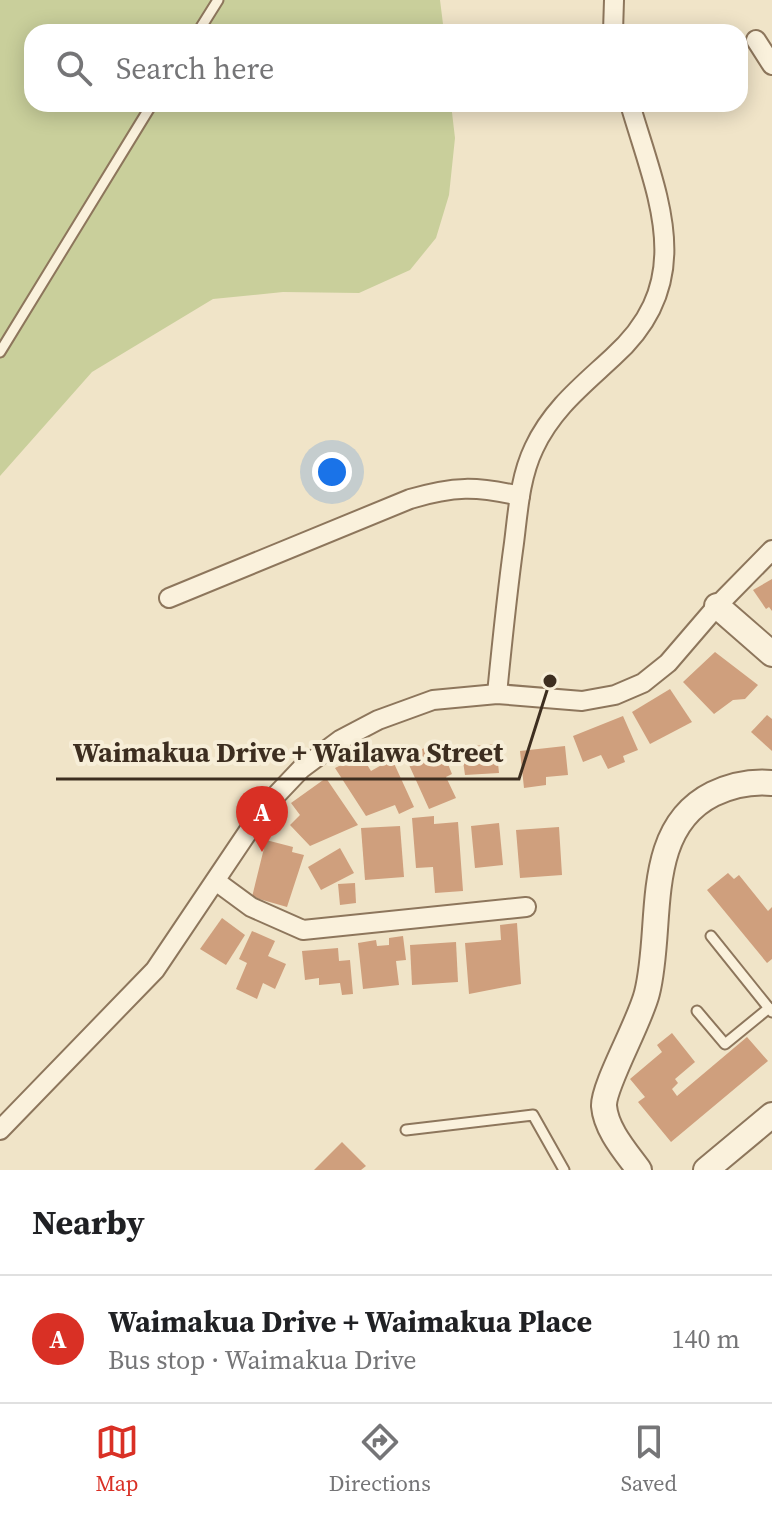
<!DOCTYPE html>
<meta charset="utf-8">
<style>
:root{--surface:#fff;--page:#f6f6f6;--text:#202124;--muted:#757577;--line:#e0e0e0;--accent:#d93025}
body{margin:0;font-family:"Source Serif 4",serif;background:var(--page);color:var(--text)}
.you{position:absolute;left:332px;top:472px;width:28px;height:28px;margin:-20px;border:6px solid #fff;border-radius:50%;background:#1a73e8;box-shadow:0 0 0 12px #1a73e833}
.badge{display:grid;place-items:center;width:52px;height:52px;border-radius:50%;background:var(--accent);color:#fff;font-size:26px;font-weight:700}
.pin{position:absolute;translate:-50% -66px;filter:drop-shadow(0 2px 4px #0008)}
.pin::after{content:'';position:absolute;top:42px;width:28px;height:24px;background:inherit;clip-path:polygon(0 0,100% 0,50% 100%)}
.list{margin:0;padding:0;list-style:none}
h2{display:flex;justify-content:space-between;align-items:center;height:104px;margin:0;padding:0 32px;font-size:34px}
h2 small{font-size:26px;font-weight:400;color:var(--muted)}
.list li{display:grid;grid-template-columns:52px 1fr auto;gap:24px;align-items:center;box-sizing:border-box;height:128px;padding:0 32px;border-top:2px solid var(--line)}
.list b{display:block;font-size:30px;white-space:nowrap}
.list p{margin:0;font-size:26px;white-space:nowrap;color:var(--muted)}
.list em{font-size:26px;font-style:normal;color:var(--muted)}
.icon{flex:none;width:44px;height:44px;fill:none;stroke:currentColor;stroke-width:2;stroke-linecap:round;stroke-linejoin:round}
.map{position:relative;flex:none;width:772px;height:1170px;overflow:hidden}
.search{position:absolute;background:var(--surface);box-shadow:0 4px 20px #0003;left:24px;right:24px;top:24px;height:88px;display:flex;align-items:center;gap:20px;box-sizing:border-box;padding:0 28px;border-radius:24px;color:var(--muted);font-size:30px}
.sheet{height:232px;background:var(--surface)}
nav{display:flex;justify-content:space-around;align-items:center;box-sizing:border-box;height:112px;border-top:2px solid var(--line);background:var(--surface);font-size:22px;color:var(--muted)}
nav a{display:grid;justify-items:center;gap:4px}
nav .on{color:var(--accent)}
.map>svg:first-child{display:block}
.green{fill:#c9cf9b}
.building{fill:#cf9f7d}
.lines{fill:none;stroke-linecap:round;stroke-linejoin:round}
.service-casing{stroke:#8d765c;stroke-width:13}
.minor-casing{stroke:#8d765c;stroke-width:22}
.tertiary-casing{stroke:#8d765c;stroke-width:28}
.service{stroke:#faf1dc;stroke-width:9}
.minor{stroke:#faf1dc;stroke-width:18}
.tertiary{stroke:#faf1dc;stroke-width:24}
.leader{fill:none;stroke:#3d2e20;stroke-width:3}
.callout-dot{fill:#3d2e20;stroke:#f7eed8;stroke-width:3}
.callout-label{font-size:28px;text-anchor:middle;font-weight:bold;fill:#3d2e20;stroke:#f7eed8;stroke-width:8;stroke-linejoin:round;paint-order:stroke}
</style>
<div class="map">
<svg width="772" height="1170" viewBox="0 0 772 1170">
<rect width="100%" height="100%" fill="#f0e4c8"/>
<path class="green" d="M0,0H440L444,32H32V104H451L455,138L449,195L436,238L410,270L359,293L283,292L213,299L92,372L0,476Z"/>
<g class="building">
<path d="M772,579V611L769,607L766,609L753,590Z"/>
<path d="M715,652L758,685L745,699L733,700L714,714L683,682Z"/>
<path d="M670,689L692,722L650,744L632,712Z"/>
<path d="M767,715L772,719V751L751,732Z"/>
<path d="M623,716L638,750L623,756L625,762L608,769L601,755L583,762L573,736Z"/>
<path d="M439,742L452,774L446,777L456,798L429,809L405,756Z"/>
<path d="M496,744L499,773L465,775L461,747Z"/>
<path d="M565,746L568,775L546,777V785L524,788L520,751Z"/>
<path d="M361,755L371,771L392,759L414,807L399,814L395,805L366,816L335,768Z"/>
<path d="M326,778L358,825L310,846L290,825L300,815L291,803Z"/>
<path d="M434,816V824L458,822L463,891L435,893L433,867L416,868L412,818Z"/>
<path d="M499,823L503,865L475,868L471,826Z"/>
<path d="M400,826L404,877L365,880L361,828Z"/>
<path d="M559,827L562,875L520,878L516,830Z"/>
<path d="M266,840L293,847L292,852L304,855L287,907L252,897Z"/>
<path d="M340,848L354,873L321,890L308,867Z"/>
<path d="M728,873L734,879L739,875L768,911L772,907V959L767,963L707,890Z"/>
<path d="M355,883L356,903L340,905L338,884Z"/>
<path d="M222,918L245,935L226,965L200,949Z"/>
<path d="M517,923L521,984L469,994L465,943L501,940L500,925Z"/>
<path d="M252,931L275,941L268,956L286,964L275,989L263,983L257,999L236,989L247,963L239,959Z"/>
<path d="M403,936L406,960L396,961L399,985L363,989L358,943L376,940L377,946L389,945V938Z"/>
<path d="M456,942L458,982L412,985L410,945Z"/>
<path d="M338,948L339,961L350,960L353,994L342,995L340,983L319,985V978L305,980L302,951Z"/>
<path d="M672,1033L695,1062L675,1079L678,1083L672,1089L677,1096L747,1037L768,1061L671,1142L638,1102L645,1097L630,1079L662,1052L657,1045Z"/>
<path d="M342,1142L366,1166L361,1170H314Z"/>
</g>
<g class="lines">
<g class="service-casing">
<g id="service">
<path d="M198,32L218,0"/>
<path d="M0,352L152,104"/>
<path d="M711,936L772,1012"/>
<path d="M697,1011L725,1044L769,1008"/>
<path d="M406,1130L533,1115L564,1170"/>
</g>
</g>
<g class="minor-casing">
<g id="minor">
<path d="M613,32L614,0"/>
<path d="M756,40L772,65"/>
<path d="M169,598L410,499C454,486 476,486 520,496"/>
<path d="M497,694C502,643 507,593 514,543C518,511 520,477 534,448C552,409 583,385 613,357C699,280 657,197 630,104"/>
<path d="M217,882L251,907L303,930L526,907"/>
<path d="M0,1130L155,970L264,808L301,769L340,740L378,720L433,700L497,694L582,701L615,695L643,683L668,663L717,606L772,550"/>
</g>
</g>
<g class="tertiary-casing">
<g id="tertiary">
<path d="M717,606L772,654"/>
<path d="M639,1170C626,1152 606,1130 604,1106C603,1086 640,1022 647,993C664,926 641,830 713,794C732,785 751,781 772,783"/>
<path d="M706,1170L772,1115"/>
</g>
</g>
<use href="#service" class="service"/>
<use href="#minor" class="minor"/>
<use href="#tertiary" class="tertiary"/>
</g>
<path class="leader" d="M550 681L519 779H56"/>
<circle class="callout-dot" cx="550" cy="681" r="8"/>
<g class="callout-label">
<text x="288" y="762">Waimakua Drive + Wailawa Street</text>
</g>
</svg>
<div class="you"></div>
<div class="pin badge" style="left:262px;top:852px">A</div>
<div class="search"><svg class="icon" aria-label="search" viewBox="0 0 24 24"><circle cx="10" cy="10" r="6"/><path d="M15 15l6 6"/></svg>Search here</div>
</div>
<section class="sheet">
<h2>Nearby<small></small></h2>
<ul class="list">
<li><span class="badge">A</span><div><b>Waimakua Drive + Waimakua Place</b><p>Bus stop · Waimakua Drive</p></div><em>140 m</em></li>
</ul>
</section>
<nav>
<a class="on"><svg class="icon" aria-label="map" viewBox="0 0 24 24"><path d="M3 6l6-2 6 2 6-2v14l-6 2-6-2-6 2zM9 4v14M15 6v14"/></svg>Map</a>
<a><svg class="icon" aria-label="directions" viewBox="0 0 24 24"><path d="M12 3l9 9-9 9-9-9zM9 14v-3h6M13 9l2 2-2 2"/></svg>Directions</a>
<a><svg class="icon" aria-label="saved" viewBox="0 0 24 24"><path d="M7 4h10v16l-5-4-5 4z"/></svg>Saved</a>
</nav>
